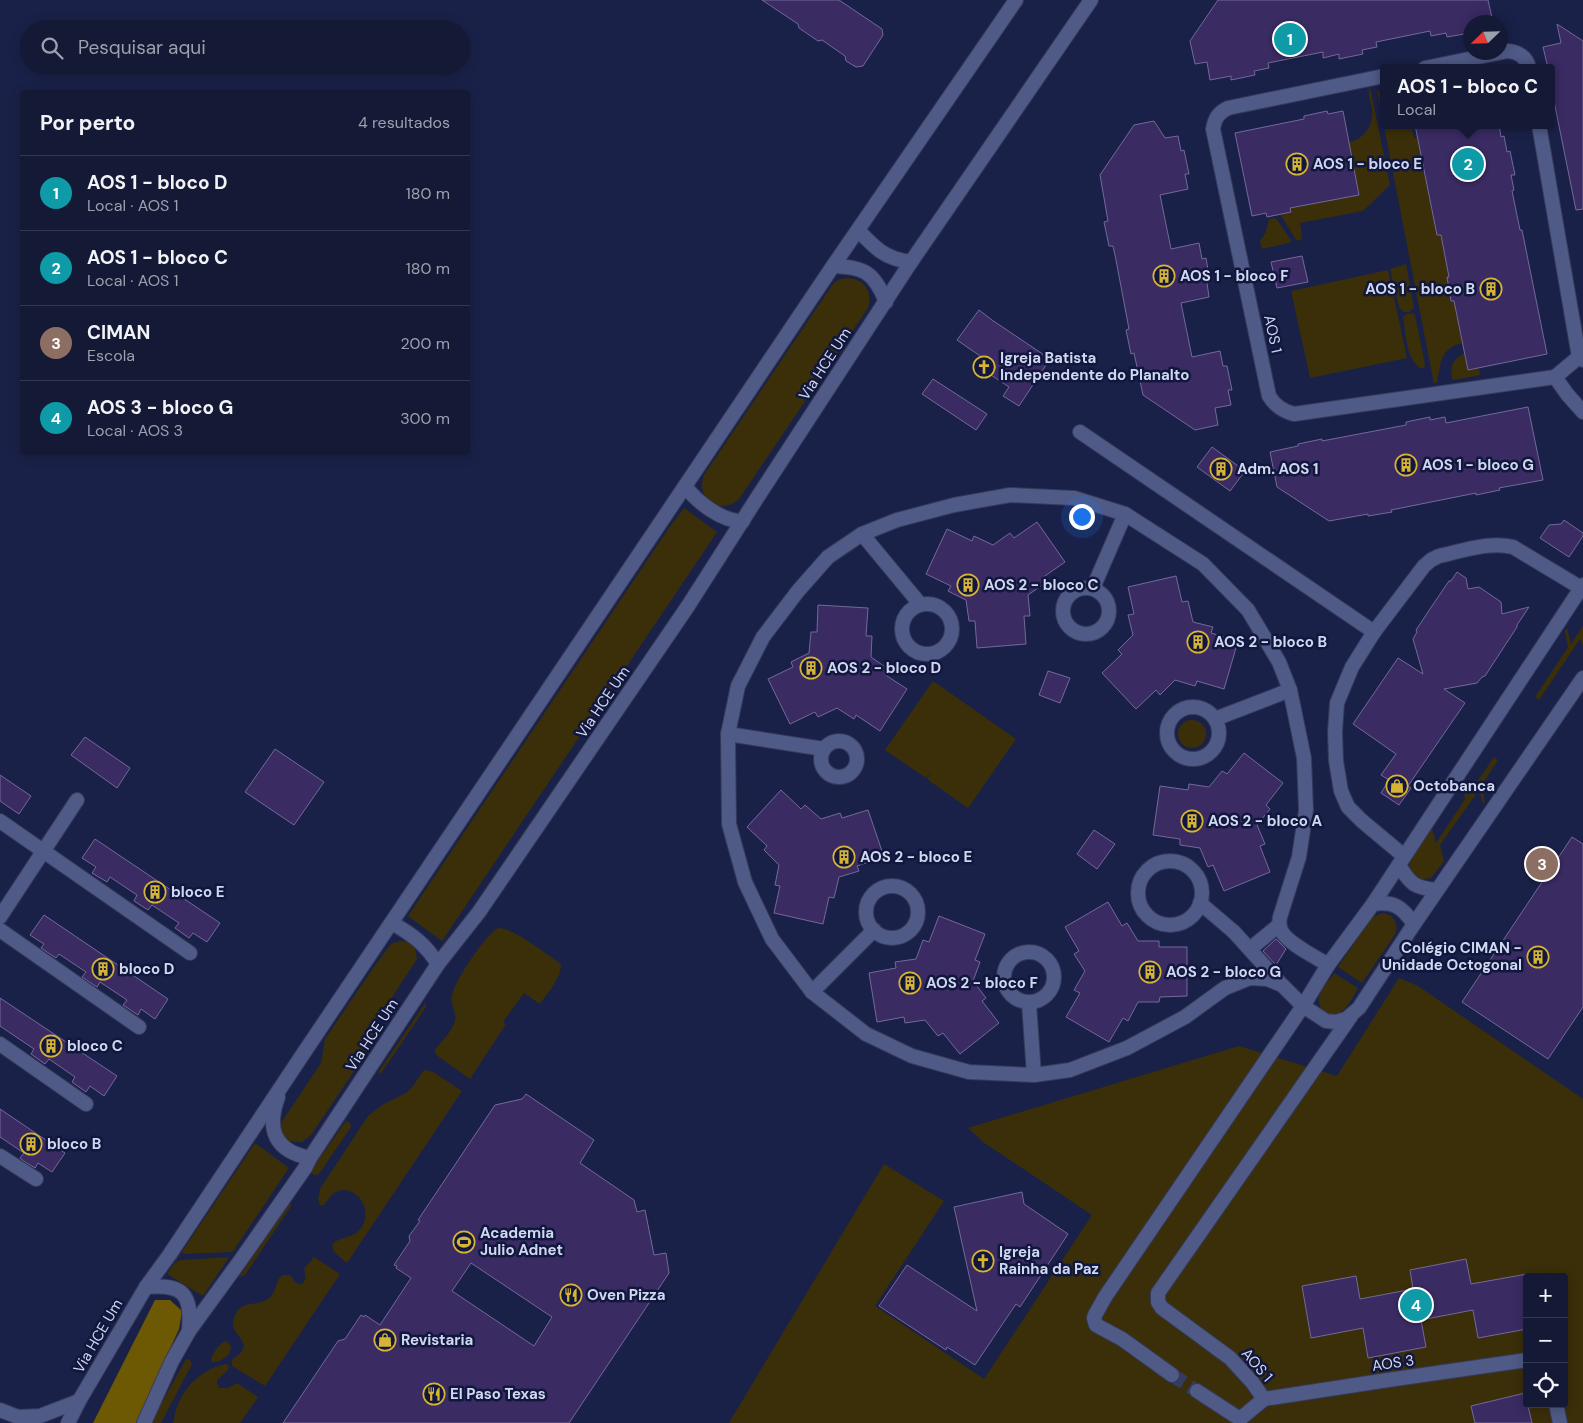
<!DOCTYPE html>
<html lang="pt">
<meta charset="utf-8">
<style>
:root{--surface:#141936;--page:#1d223e;--text:#f1f3f6;--muted:#9da0ad;--line:#333851;--accent:#2563eb}
body{margin:0;font-family:"DM Sans",sans-serif;background:var(--page);color:var(--text)}
.controls{position:absolute;right:15px;bottom:15px;display:grid;overflow:hidden;border-radius:5px;box-shadow:0 2px 12px #0003}
.controls button{width:45px;height:45px;display:grid;place-items:center;padding:0;border:0;border-bottom:1px solid var(--line);background:var(--surface);color:var(--text);font:25px sans-serif}
.compass{position:absolute;left:1463px;top:15px;width:45px;height:45px;border-radius:50%;background:var(--surface);box-shadow:0 2px 12px #0003;rotate:247deg}
.you{position:absolute;left:1081px;top:516px;width:18px;height:18px;margin:-12px;border:4px solid #fff;border-radius:50%;background:#1a73e8;box-shadow:0 0 0 8px #1a73e833}
.badge{display:grid;place-items:center;width:32px;height:32px;border-radius:50%;background:var(--accent);color:#fff;font-size:16px;font-weight:700}
.pin{position:absolute;translate:-50% -50%;border:2px solid #fff;box-shadow:0 1px 5px #0006}
.popup{position:absolute;left:1380px;top:64px;width:175px;height:65px;box-sizing:border-box;display:grid;place-content:center;border-radius:5px;background:var(--surface);filter:drop-shadow(0 1px 4px #0005);font-size:16px;white-space:nowrap;color:var(--muted)}
.popup b{font-size:19px;color:var(--text)}
.popup::after{content:'';position:absolute;left:50%;top:100%;margin-left:-10px;border:10px solid transparent;border-top-color:var(--surface)}
.list{margin:0;padding:0;list-style:none}
h2{display:flex;justify-content:space-between;align-items:center;height:65px;margin:0;padding:0 20px;font-size:21px}
h2 small{font-size:16px;font-weight:400;color:var(--muted)}
.list li{display:grid;grid-template-columns:32px 1fr auto;gap:15px;align-items:center;box-sizing:border-box;height:75px;padding:0 20px;border-top:1px solid var(--line)}
.list b{display:block;font-size:19px;white-space:nowrap}
.list p{margin:0;font-size:16px;white-space:nowrap;color:var(--muted)}
.list em{font-size:16px;font-style:normal;color:var(--muted)}
.icon{flex:none;width:28px;height:28px;fill:none;stroke:currentColor;stroke-width:2;stroke-linecap:round;stroke-linejoin:round}
.map{position:relative;flex:none;width:1583px;height:1423px;overflow:hidden}
.search{position:absolute;background:var(--surface);box-shadow:0 2px 12px #0003;left:20px;top:20px;width:450px;height:55px;display:flex;align-items:center;gap:12px;box-sizing:border-box;padding:0 18px;border-radius:28px;color:var(--muted);font-size:19px}
.panel{position:absolute;background:var(--surface);box-shadow:0 2px 12px #0003;left:20px;top:90px;width:450px;height:365px;border-radius:5px}
.map>svg:first-child{display:block}
.green{fill:#3a2f09;fill-rule:evenodd}
.forest{fill:#6d5904}
.building{fill:#3a2b63;stroke:#736999;fill-rule:evenodd}
.lines{fill:none;stroke-linecap:round;stroke-linejoin:round}
.minor-tunnel{stroke:#353c61;stroke-width:14;stroke-dasharray:14 7;stroke-linecap:butt}
.minor-casing{stroke:#363a5c;stroke-width:16}
.secondary-casing{stroke:#363a5c;stroke-width:16}
.minor{stroke:#4f5a86;stroke-width:14}
.secondary{stroke:#4f5a86;stroke-width:14}
.labels{text-anchor:middle;stroke-width:5;stroke-linejoin:round;paint-order:stroke}
.poi-label{font-size:15px;font-weight:bold;fill:#cfd7f1;stroke:#11173d;text-anchor:start}
.street-label{font-size:15px;fill:#cfd7f1;stroke:#11173d}
</style>
<div class="map">
<svg width="1583" height="1423" viewBox="0 0 1583 1423">
<rect width="100%" height="100%" fill="#1a2148"/>
<g class="green">
<path d="M1370,87L1390,185L1363,211L1300,223L1302,239L1297,241L1280,214L1290,212V208L1359,194L1349,142C1357,141 1363,136 1368,129C1379,110 1365,99 1370,87Z"/>
<path d="M1377,90H1378L1384,101V125H1411L1414,138H1417L1437,235H1441L1449,277H1447L1451,301H1454L1462,343C1440,349 1441,362 1437,382L1434,384Z"/>
<path d="M1276,218L1292,242L1262,249L1260,241L1266,232L1269,219Z"/>
<path d="M1406,264L1414,307C1410,314 1403,314 1399,307L1390,269Z"/>
<path d="M1388,270L1407,358L1310,378L1291,291Z"/>
<path d="M846,278C864,278 873,292 868,308L739,499C720,516 695,500 704,475L833,284L838,280Z"/>
<path d="M1412,313L1415,315L1425,365L1424,368H1421C1406,361 1406,333 1403,317L1407,314Z"/>
<path d="M1464,354L1468,370L1479,368L1480,375L1453,380C1449,368 1452,359 1464,354Z"/>
<path d="M684,508L717,532L442,941L408,916L671,525Z"/>
<path d="M1583,626V646L1580,639L1539,700L1535,697L1568,647L1565,631L1567,628L1571,644Z"/>
<path d="M933,681L1016,739L968,808L927,779L931,772L926,778L885,750Z"/>
<circle cx="1192" cy="734" r="14"/>
<path d="M1494,757L1498,760L1481,786L1485,801L1483,804L1479,790L1440,845L1444,861L1431,878L1418,880C1416,877 1412,874 1410,870C1405,862 1426,835 1432,828L1436,843L1465,799L1462,783L1463,781L1468,795Z"/>
<path d="M1382,913C1393,914 1398,922 1396,933L1362,983L1338,967L1372,917Z"/>
<path d="M498,928C512,927 549,956 561,964C561,979 548,992 540,1004L524,993L503,1022L506,1024L470,1079L436,1055L435,1050C441,1041 452,1032 455,1021C457,1012 450,1004 452,995C455,980 486,934 498,928Z"/>
<path d="M400,941L407,942L415,947L417,959L376,1022L375,1040L311,1135L302,1142L287,1141L280,1127L281,1123L321,1063L325,1039L374,967L391,944Z"/>
<path d="M1334,973L1358,988C1354,995 1349,1006 1342,1011C1332,1020 1316,1010 1319,996C1321,988 1330,980 1334,973Z"/>
<path d="M1399,978L1418,986L1583,1099V1423H729L884,1164L944,1201L875,1306L984,1379L1092,1215L983,1142L968,1128L1239,1046L1337,1076ZM1527,1277H1564V1404H1527Z"/>
<path d="M426,1002V1007L382,1072L377,1074Z"/>
<path d="M426,1070L433,1072L462,1091L347,1263L334,1252L332,1245C340,1235 355,1240 363,1225C373,1208 354,1181 334,1193C330,1196 327,1201 324,1205H320L318,1200L320,1189L368,1116L382,1105L406,1093L413,1086L423,1071Z"/>
<path d="M346,1121L350,1123L351,1127L319,1174L314,1175L312,1173V1169Z"/>
<path d="M255,1143L289,1168L203,1296L167,1274ZM182,1252L184,1254L232,1252L229,1257L181,1260L175,1263Z"/>
<path d="M290,1202L291,1206L245,1275L239,1277Z"/>
<path d="M314,1257L340,1274L265,1386L232,1366V1360C235,1357 241,1354 243,1349C247,1338 229,1333 234,1318C241,1299 254,1307 266,1300C277,1295 274,1283 282,1275H290L296,1283L302,1284L306,1278L304,1269Z"/>
<path d="M226,1341L231,1346C231,1356 222,1362 212,1362L211,1358C215,1351 219,1343 226,1341Z"/>
<path d="M186,1359L190,1360L192,1364L161,1423H153L155,1415Z"/>
<path d="M226,1364L229,1366L228,1370L217,1380V1384L219,1388H228L237,1383L258,1397L240,1423H173C175,1415 176,1407 180,1400C188,1382 208,1367 226,1364Z"/>
</g>
<path class="forest" d="M155,1300H170L182,1311L179,1329L136,1423H93Z"/>
<g class="building">
<path d="M762,0H839L882,29L883,35L863,66L856,67L846,61L845,56L822,40L818,41L799,28L798,24Z"/>
<path d="M1218,0H1488L1493,22H1470V33L1447,37L1446,33L1431,36L1430,31L1376,42L1377,47L1362,50L1363,54L1339,59V54L1323,58V52L1268,63L1269,68L1254,71L1255,75L1231,80V76L1210,80L1207,62L1195,64L1190,41Z"/>
<path d="M1557,24L1583,41V209L1576,210L1554,101L1552,102V68H1548L1543,47L1561,43Z"/>
<path d="M1327,111L1328,114L1343,111L1359,195L1290,208L1291,212L1267,217L1266,213L1252,216L1235,133L1304,119V116Z"/>
<path d="M1154,121L1165,138L1178,136L1181,151L1184,150L1189,174H1185L1188,189L1160,195L1171,249L1199,243L1202,259L1206,258L1210,282L1207,283L1209,297L1181,303L1192,357L1220,351L1223,366H1227L1232,390H1228L1231,405L1215,408L1218,425L1195,430L1143,395L1134,353L1131,354L1126,330L1129,329L1116,260L1113,246H1109L1104,222L1108,221L1100,175L1134,125Z"/>
<path d="M1415,125H1499L1501,137L1504,136L1507,152L1510,151L1515,175H1511L1514,190L1512,191L1520,230H1522L1547,354L1468,370L1454,301H1451L1447,277H1449L1441,235H1437Z"/>
<path d="M1302,256L1308,282L1277,288L1271,262Z"/>
<path d="M979,310L992,320L1050,359L1019,406L1003,396L1009,387L991,375L996,367L957,340Z"/>
<path d="M933,379L987,414L976,430L922,394Z"/>
<path d="M1528,407L1543,480L1499,488L1500,490L1476,495V493L1391,510L1392,512L1368,516V514L1329,521L1277,487L1270,452L1298,446V444L1322,439V441L1406,425V422L1430,417V420L1445,417L1446,423Z"/>
<path d="M1212,447L1245,471L1230,491L1197,467Z"/>
<path d="M1564,520L1583,533V536L1569,557L1540,538L1549,525L1561,524Z"/>
<path d="M1037,522L1065,562L1042,578L1045,583L1028,595L1030,616H1024L1026,644L977,648L975,621H969L966,600L948,591L951,586L926,574L947,529L972,541L974,536L993,545L1010,533L1014,538Z"/>
<path d="M1457,572L1466,578L1468,589L1479,587L1501,602L1502,614L1529,607L1517,625V627L1485,676L1482,677L1477,683L1444,689L1465,703L1408,786L1411,788L1399,805L1381,793L1389,780L1381,775L1396,754L1353,724L1398,658L1423,674L1413,639L1417,632L1416,630L1432,606L1449,581H1451Z"/>
<path d="M1176,576L1182,602L1188,601L1193,622L1213,627L1211,633L1238,641L1224,689L1197,681L1195,686L1175,680L1160,695L1156,690L1136,709L1102,673L1122,654L1118,650L1133,635L1128,615L1134,614L1128,587Z"/>
<path d="M818,605L868,608L866,636H872L871,657L888,669L884,674L907,689L880,731L856,715L854,719L837,708L818,717L815,712L790,724L768,679L793,667L791,662L809,653L811,632H817Z"/>
<path d="M1048,671L1070,678L1060,703L1039,695Z"/>
<path d="M85,737L130,768L117,788L71,755Z"/>
<path d="M275,749L324,782L294,825L245,792Z"/>
<path d="M1244,753L1283,783L1266,805L1270,809L1257,825L1265,844L1260,846L1270,872L1224,891L1213,865L1208,867L1200,848L1180,845V839L1153,835L1160,786L1188,790L1189,784L1209,787L1222,771L1227,774Z"/>
<path d="M0,775L31,796L19,814L0,801Z"/>
<path d="M781,790L801,809L805,805L821,819L840,813L842,818L868,810L884,857L857,866L859,871L839,877L834,898L829,897L823,924L774,913L780,886L775,885L779,865L764,850L767,846L747,827Z"/>
<path d="M1094,830L1115,844L1097,869L1077,854Z"/>
<path d="M1572,837L1583,844V1007L1548,1059L1462,1002Z"/>
<path d="M95,839L220,923L207,942L193,933L189,938L175,928L179,923L152,905L148,910L134,901L137,895L110,877L107,882L92,873L96,867L82,858Z"/>
<path d="M1108,902L1122,926L1127,923L1138,941H1159V947H1187V996L1160,997L1159,1002H1138L1128,1021L1123,1018L1109,1042L1066,1017L1080,993L1074,990L1085,971L1074,954L1079,951L1065,927Z"/>
<path d="M44,915L168,999L155,1019L141,1009L138,1015L123,1005L127,1000L100,982L97,987L82,977L86,972L59,954L56,958L41,948L44,944L30,935Z"/>
<path d="M939,916L985,934L975,960L980,962L973,981L986,998L982,1001L999,1023L960,1054L943,1033L938,1036L925,1020L905,1023L904,1017L877,1022L869,973L896,968L895,962L916,959L923,940L929,942Z"/>
<path d="M1276,939L1286,949L1276,965L1263,951Z"/>
<path d="M0,998L117,1076L104,1096L90,1086L86,1092L72,1082L75,1077L49,1059L45,1064L31,1054L34,1049L0,1026Z"/>
<path d="M526,1094L594,1140L580,1163L634,1200L637,1212L645,1210L654,1255L666,1253L669,1273L569,1423H283L338,1341L345,1339L361,1315L364,1317L365,1315L380,1325L411,1278L396,1268L397,1266L394,1265L410,1241L409,1236L420,1221L418,1220L495,1105L522,1099ZM471,1263L552,1317L534,1346L452,1291Z"/>
<path d="M0,1109L65,1153L52,1172L38,1163L35,1168L25,1162L20,1158L24,1153L0,1137Z"/>
<path d="M1022,1192L1024,1204L1068,1234L1020,1307L1016,1304L975,1365L947,1347L946,1350L879,1306L907,1265L977,1311L954,1207Z"/>
<path d="M1466,1259L1471,1284L1527,1274V1329L1478,1338L1473,1310L1421,1320L1426,1347L1368,1358L1363,1328L1311,1338L1302,1286L1356,1276L1360,1299L1413,1289L1410,1270Z"/>
<path d="M1525,1393L1532,1423H1475L1471,1406Z"/>
</g>
<g class="lines">
<path class="minor-tunnel" d="M1172,1375L1197,1391"/>
<g class="minor-casing">
<g id="minor">
<path d="M1425,68L1508,51C1518,52 1527,57 1529,68"/>
<path d="M1384,76L1228,108C1218,113 1215,118 1213,129L1269,396C1275,406 1283,411 1294,414L1555,377"/>
<path d="M1539,125L1579,357L1583,360"/>
<path d="M1555,377L1567,394L1583,412"/>
<path d="M1555,377L1579,357"/>
<path d="M1080,432L1374,632"/>
<path d="M862,534L920,604"/>
<path d="M1583,585L1373,904L1328,965L1303,1006L1326,1021L1336,1022L1346,1019L1359,1008L1414,924L1583,678"/>
<circle cx="1086" cy="611" r="23"/>
<path d="M1093,588L1125,514"/>
<circle cx="927" cy="629" r="25"/>
<circle cx="1193" cy="733" r="26"/>
<path d="M1215,719L1290,690"/>
<path d="M728,734L824,749"/>
<circle cx="839" cy="759" r="18"/>
<path d="M0,821L190,953"/>
<path d="M1404,856L1362,821L1348,807L1341,791L1336,761L1335,732L1337,703L1352,667L1374,632L1424,566L1431,560L1439,556C1462,551 1490,541 1513,547L1581,588"/>
<circle cx="1170" cy="893" r="32"/>
<path d="M1399,865C1410,884 1415,888 1437,890"/>
<circle cx="892" cy="912" r="26"/>
<path d="M1200,903L1234,932L1280,983"/>
<path d="M1373,904C1394,901 1402,907 1414,924"/>
<path d="M0,917L77,800"/>
<path d="M0,930L139,1027"/>
<path d="M1250,949L1279,925"/>
<circle cx="1029" cy="977" r="25"/>
<path d="M812,992L874,930"/>
<path d="M1029,1003L1034,1075"/>
<path d="M0,1044L86,1104"/>
<path d="M0,1156L36,1179"/>
<path d="M1172,1375L1122,1339L1096,1325L1094,1318L1095,1315L1105,1297L1303,1006L1282,985L1267,979L1250,978L1225,988L1185,1017L1127,1048L1070,1070L1034,1075L969,1072L912,1056L866,1034L812,992L772,939L745,882L729,824L728,734L738,686L763,637L798,591L828,557L862,534L897,520L954,505L1010,495L1074,498L1125,514L1203,564L1248,610L1279,662L1290,690L1304,758L1306,810L1299,857L1280,917C1279,922 1279,927 1282,932C1289,944 1316,957 1328,965"/>
<path d="M1197,1391L1240,1419"/>
<path d="M1264,1399L1252,1382L1230,1358L1162,1308L1158,1302V1293L1351,1016"/>
<path d="M1264,1399L1388,1380L1527,1360"/>
<path d="M1556,1404L1560,1423"/>
<path d="M1240,1419L1264,1399"/>
</g>
</g>
<g class="secondary-casing">
<g id="secondary">
<path d="M858,230C875,248 885,259 911,262"/>
<path d="M833,266C864,267 874,272 886,302"/>
<path d="M685,486C697,502 722,522 743,521"/>
<path d="M392,923C413,935 425,944 438,964"/>
<path d="M278,1097C266,1130 275,1151 310,1158"/>
<path d="M146,1287C183,1284 192,1293 189,1331"/>
<path d="M0,1410L18,1417L40,1416L79,1401"/>
<path d="M68,1423L79,1401L146,1287L170,1254L303,1054L833,266L1016,0"/>
<path d="M144,1423L172,1361L189,1331L240,1261L305,1168L310,1158L438,964L479,912L688,606L757,498L911,262L1091,0"/>
</g>
</g>
<use href="#minor" class="minor"/>
<use href="#secondary" class="secondary"/>
</g>
<defs>
<g id="building-ring" transform="scale(1.125)"><circle r="9.5" fill="#11173d" stroke="#d7b434" stroke-width="1.5"/><path d="M-4-6H4V6H1V3H-1V6H-4ZM-2.5-4.3h1.7v1.8h-1.7ZM.8-4.3h1.7v1.8H.8ZM-2.5-1h1.7V.8h-1.7ZM.8-1h1.7V.8H.8Z" fill="#d7b434"/></g>
<g id="church-ring" transform="scale(1.125)"><circle r="9.5" fill="#11173d" stroke="#d7b434" stroke-width="1.5"/><path d="M-1.2-6h2.4v3.5h3.3v2.4h-3.3V6h-2.4V-.1h-3.3v-2.4h3.3Z" fill="#d7b434"/></g>
<g id="shop-ring" transform="scale(1.125)"><circle r="9.5" fill="#11173d" stroke="#d7b434" stroke-width="1.5"/><path d="M-5-2.5h2.3a2.7 3.5 0 0 1 5.4 0H5L5.5 6h-11ZM-1.5-2.5h3a1.5 2.3 0 0 0-3 0Z" fill="#d7b434"/></g>
<g id="stadium-ring" transform="scale(1.125)"><circle r="9.5" fill="#11173d" stroke="#d7b434" stroke-width="1.5"/><path d="M0-5a6.5 5 0 1 0 0 10a6.5 5 0 1 0 0-10ZM-3.5-1.8h7v3.6h-7Z" fill="#d7b434"/></g>
<g id="restaurant-ring" transform="scale(1.125)"><circle r="9.5" fill="#11173d" stroke="#d7b434" stroke-width="1.5"/><path d="M-5-6h1v4h1v-4h1v4h1v-4h1v5L-1.5 .5V6h-2V.5L-5-1ZM5-6V6H3V1.5H1.5Q1.5-4 5-6Z" fill="#d7b434"/></g>
</defs>
<g fill-rule="evenodd">
<use href="#building-ring" x="1297" y="164"/>
<use href="#building-ring" x="1164" y="276"/>
<use href="#building-ring" x="1491" y="289"/>
<use href="#church-ring" x="984" y="367"/>
<use href="#building-ring" x="1406" y="465"/>
<use href="#building-ring" x="1221" y="469"/>
<use href="#building-ring" x="968" y="585"/>
<use href="#building-ring" x="1198" y="642"/>
<use href="#building-ring" x="811" y="668"/>
<use href="#shop-ring" x="1397" y="786"/>
<use href="#building-ring" x="1192" y="821"/>
<use href="#building-ring" x="844" y="857"/>
<use href="#building-ring" x="155" y="892"/>
<use href="#building-ring" x="1538" y="957"/>
<use href="#building-ring" x="103" y="969"/>
<use href="#building-ring" x="1150" y="972"/>
<use href="#building-ring" x="910" y="983"/>
<use href="#building-ring" x="51" y="1046"/>
<use href="#building-ring" x="31" y="1144"/>
<use href="#stadium-ring" x="464" y="1242"/>
<use href="#church-ring" x="983" y="1261"/>
<use href="#restaurant-ring" x="571" y="1295"/>
<use href="#shop-ring" x="385" y="1340"/>
<use href="#restaurant-ring" x="434" y="1394"/>
</g>
<g class="labels">
<g class="poi-label">
<text x="1313" y="169">AOS 1 - bloco E</text>
<text x="1180" y="281">AOS 1 - bloco F</text>
<text x="1475" y="294" text-anchor="end">AOS 1 - bloco B</text>
<text x="1000" y="363">Igreja Batista<tspan x="1000" dy="17">Independente do Planalto</tspan></text>
<text x="1422" y="470">AOS 1 - bloco G</text>
<text x="1237" y="474">Adm. AOS 1</text>
<text x="984" y="590">AOS 2 - bloco C</text>
<text x="1214" y="647">AOS 2 - bloco B</text>
<text x="827" y="673">AOS 2 - bloco D</text>
<text x="1413" y="791">Octobanca</text>
<text x="1208" y="826">AOS 2 - bloco A</text>
<text x="860" y="862">AOS 2 - bloco E</text>
<text x="171" y="897">bloco E</text>
<text x="1522" y="953" text-anchor="end">Colégio CIMAN -<tspan x="1522" dy="17">Unidade Octogonal</tspan></text>
<text x="119" y="974">bloco D</text>
<text x="1166" y="977">AOS 2 - bloco G</text>
<text x="926" y="988">AOS 2 - bloco F</text>
<text x="67" y="1051">bloco C</text>
<text x="47" y="1149">bloco B</text>
<text x="480" y="1238">Academia<tspan x="480" dy="17">Julio Adnet</tspan></text>
<text x="999" y="1257">Igreja<tspan x="999" dy="17">Rainha da Paz</tspan></text>
<text x="587" y="1300">Oven Pizza</text>
<text x="401" y="1345">Revistaria</text>
<text x="450" y="1399">El Paso Texas</text>
</g>
<g class="street-label">
<text transform="translate(1273 334) rotate(78)" y="5">AOS 1</text>
<text transform="translate(825 364) rotate(-57)" y="5">Via HCE Um</text>
<text transform="translate(603 702) rotate(-56)" y="5">Via HCE Um</text>
<text transform="translate(372 1035) rotate(-57)" y="5">Via HCE Um</text>
<text transform="translate(98 1336) rotate(-60)" y="5">Via HCE Um</text>
<text transform="translate(1393 1363) rotate(-8)" y="5">AOS 3</text>
<text transform="translate(1257 1365) rotate(49)" y="5">AOS 1</text>
</g>
</g>
</svg>
<div class="controls">
<button>+</button>
<button>−</button>
<button><svg class="icon" aria-label="locate" viewBox="0 0 24 24"><circle cx="12" cy="12" r="6"/><path d="M12 2v4M12 18v4M2 12h4M18 12h4"/></svg></button>
</div>
<svg class="compass" viewBox="-18 -18 36 36"><path d="M0-13l5 13h-10z" fill="#e53935"/><path d="M0 13l5-13h-10z" fill="#9da0ad"/></svg>
<div class="you"></div>
<div class="pin badge" style="left:1290px;top:39px;background:#0f9aa8">1</div>
<div class="pin badge" style="left:1468px;top:164px;background:#0f9aa8">2</div>
<div class="popup"><b>AOS 1 - bloco C</b>Local</div>
<div class="pin badge" style="left:1542px;top:864px;background:#8d6e63">3</div>
<div class="pin badge" style="left:1416px;top:1305px;background:#0f9aa8">4</div>
<div class="search"><svg class="icon" aria-label="search" viewBox="0 0 24 24"><circle cx="10" cy="10" r="6"/><path d="M15 15l6 6"/></svg>Pesquisar aqui</div>
<section class="panel">
<h2>Por perto<small>4 resultados</small></h2>
<ul class="list">
<li><span class="badge" style="background:#0f9aa8">1</span><div><b>AOS 1 - bloco D</b><p>Local · AOS 1</p></div><em>180 m</em></li>
<li><span class="badge" style="background:#0f9aa8">2</span><div><b>AOS 1 - bloco C</b><p>Local · AOS 1</p></div><em>180 m</em></li>
<li><span class="badge" style="background:#8d6e63">3</span><div><b>CIMAN</b><p>Escola</p></div><em>200 m</em></li>
<li><span class="badge" style="background:#0f9aa8">4</span><div><b>AOS 3 - bloco G</b><p>Local · AOS 3</p></div><em>300 m</em></li>
</ul>
</section>
</div>
